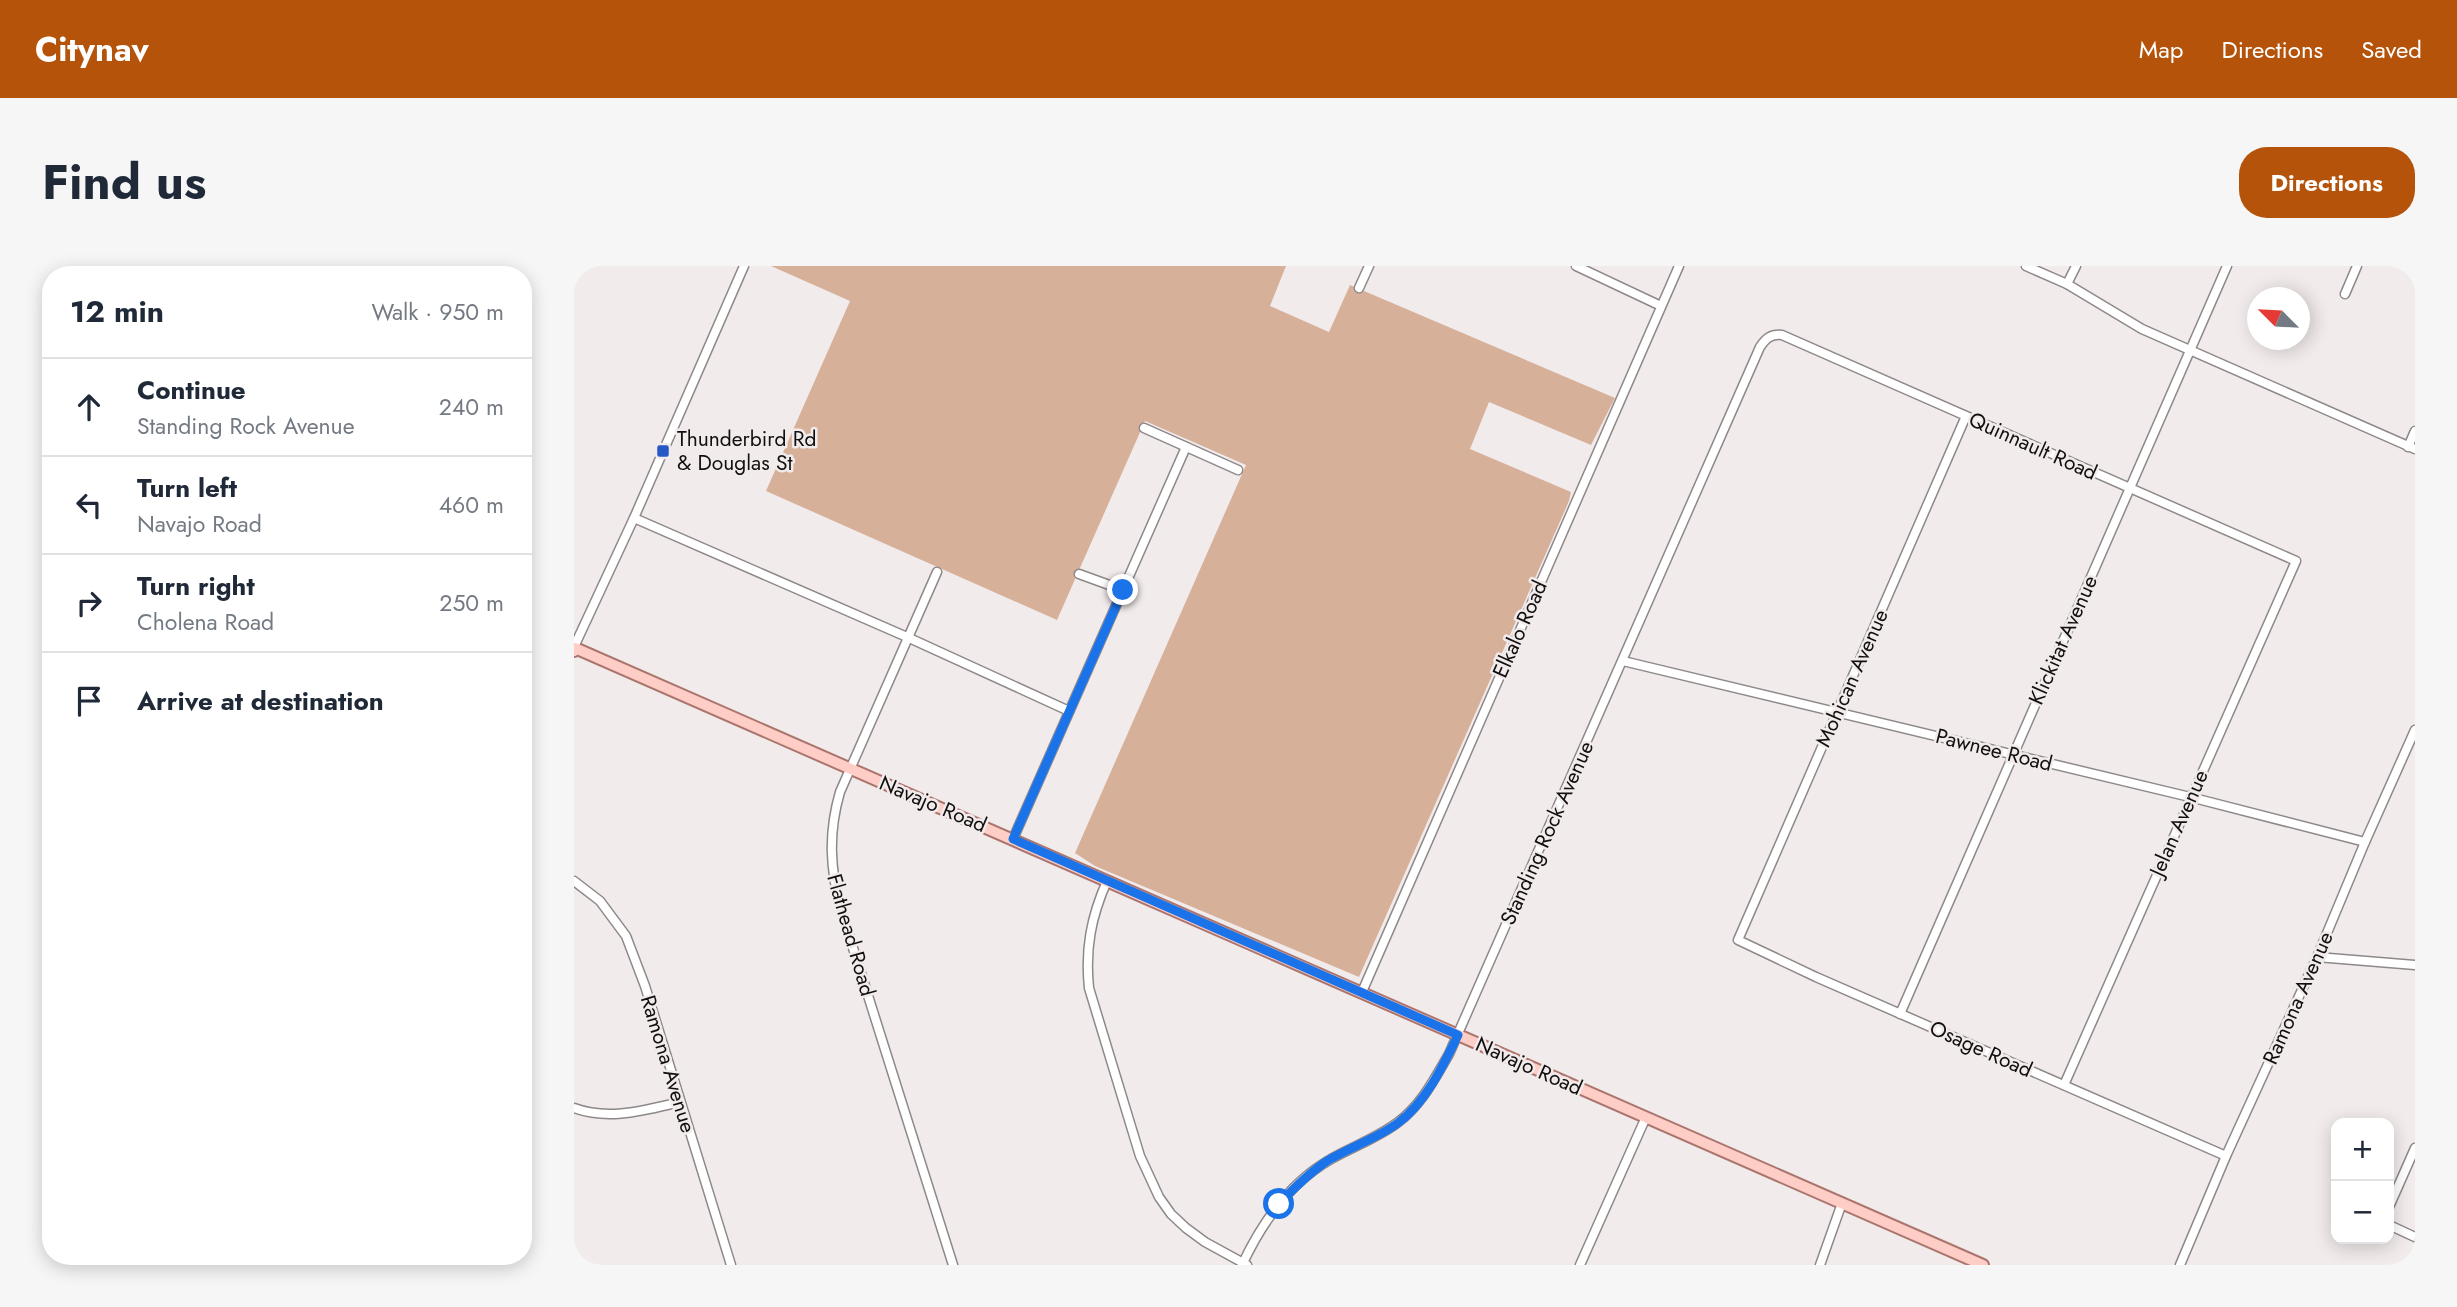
<!DOCTYPE html>
<meta charset="utf-8">
<style>
:root{--surface:#fff;--page:#f6f6f7;--text:#1f2937;--muted:#747a83;--line:#e0e1e3;--accent:#b45309}
body{margin:0;font-family:Jost,sans-serif;background:var(--page);color:var(--text)}
.controls{position:absolute;right:21px;bottom:21px;display:grid;overflow:hidden;border-radius:14px;box-shadow:0 4px 18px #0003}
.controls button{width:63px;height:63px;display:grid;place-items:center;padding:0;border:0;border-bottom:2px solid var(--line);background:var(--surface);color:var(--text);font:35px sans-serif}
.compass{position:absolute;left:1673px;top:21px;width:63px;height:63px;border-radius:50%;background:var(--surface);box-shadow:0 4px 18px #0003;rotate:294deg}
.stop{position:absolute;width:21px;height:21px;margin:-16px;border:5px solid #1a73e8;border-radius:50%;background:#fff}
.stop.end{background:#1a73e8;border-color:#fff;box-shadow:0 2px 7px #0008}
.list{margin:0;padding:0;list-style:none}
h2{display:flex;justify-content:space-between;align-items:center;height:91px;margin:0;padding:0 28px;font-size:30px}
h2 small{font-size:23px;font-weight:400;color:var(--muted)}
.list li{display:grid;grid-template-columns:46px 1fr auto;gap:21px;align-items:center;box-sizing:border-box;height:98px;padding:0 28px;border-top:2px solid var(--line)}
.list b{display:block;font-size:26px;white-space:nowrap}
.list p{margin:0;font-size:23px;white-space:nowrap;color:var(--muted)}
.list em{font-size:23px;font-style:normal;color:var(--muted)}
.icon{flex:none;width:38px;height:38px;fill:none;stroke:currentColor;stroke-width:2;stroke-linecap:round;stroke-linejoin:round}
.map{position:relative;flex:none;width:1841px;height:999px;overflow:hidden;border-radius:28px}
header{display:flex;align-items:center;gap:42px;box-sizing:border-box;height:98px;padding:0 35px;background:var(--accent);color:#fff}
header strong{font-size:33px}
nav{display:flex;gap:38px;margin-inline-start:auto;font-size:24px}
.intro{display:flex;align-items:center;justify-content:space-between;box-sizing:border-box;height:168px;padding:0 42px}
h1{margin:0;font-size:49px}
.button{padding:18px 32px;border-radius:28px;background:var(--accent);color:#fff;font-size:24px;font-weight:700}
main{display:flex;gap:42px;padding:0 42px}
aside{flex:1;background:var(--surface);border-radius:28px;box-shadow:0 4px 18px #0003}
.map>svg:first-child{display:block}
.green{fill:#d7b09a}
.lines{fill:none;stroke-linecap:round;stroke-linejoin:round}
.minor-casing{stroke:#8e8889;stroke-width:11}
.major-casing{stroke:#ab756d;stroke-width:14}
.minor{stroke:#fff;stroke-width:8}
.major{stroke:#fecdc6;stroke-width:10}
.route{stroke:#1a73e8;stroke-width:9}
.poi-dot{fill:#2659c6;stroke:#f2ebec;stroke-width:2.5}
.labels{text-anchor:middle;stroke-width:5;stroke-linejoin:round;paint-order:stroke}
.poi-label{font-size:21px;fill:#110f0f;stroke:#f2ebec;text-anchor:start}
.street-label{font-size:21px;fill:#110f0f;stroke:#f2ebec}
</style>
<header>
<strong>Citynav</strong>
<nav><a>Map</a><a>Directions</a><a>Saved</a></nav>
</header>
<div class="intro"><h1>Find us</h1><a class="button">Directions</a></div>
<main>
<aside>
<h2>12 min<small>Walk · 950 m</small></h2>
<ul class="list">
<li><svg class="icon" aria-label="ahead" viewBox="0 0 24 24"><path d="M12 20V5M6 11l6-6 6 6"/></svg><div><b>Continue</b><p>Standing Rock Avenue</p></div><em>240 m</em></li>
<li><svg class="icon" aria-label="left" viewBox="0 0 24 24"><path d="M17 20v-9H6M10 6l-5 5 5 5"/></svg><div><b>Turn left</b><p>Navajo Road</p></div><em>460 m</em></li>
<li><svg class="icon" aria-label="right" viewBox="0 0 24 24"><path d="M7 20v-9h11M14 6l5 5-5 5"/></svg><div><b>Turn right</b><p>Cholena Road</p></div><em>250 m</em></li>
<li><svg class="icon" aria-label="arrive" viewBox="0 0 24 24"><path d="M6 21V4h12l-3 4 3 4H6"/></svg><div><b>Arrive at destination</b></div></li>
</ul>
</aside>
<div class="map">
<svg width="1841" height="999" viewBox="0 0 1841 999">
<rect width="100%" height="100%" fill="#f2ebec"/>
<path class="green" d="M197,0H712L696,40L755,66L776,19L1041,132L1017,179L915,136L896,183L997,226L995,235L785,711L521,600L501,587L672,199L571,155L483,354L192,225L276,35Z"/>
<g class="lines">
<g class="minor-casing">
<g id="minor">
<path d="M1002,0L1087,40"/>
<path d="M1452,0L1493,18L1568,63L1841,183"/>
<path d="M1493,18L1502,0"/>
<path d="M785,22L795,0"/>
<path d="M1771,28L1783,0"/>
<path d="M1392,150L1164,674L1242,711L1652,890"/>
<path d="M570,162L664,204"/>
<path d="M1834,181L1841,165"/>
<path d="M60,252L333,371L495,445"/>
<path d="M363,306L266,526C254,567 256,603 267,644L379,999"/>
<path d="M505,308L549,324"/>
<path d="M0,381L60,252L170,0"/>
<path d="M1049,395L1616,531L1791,576"/>
<path d="M439,573L612,181"/>
<path d="M0,615L26,635L52,670L71,720L157,999"/>
<path d="M533,615C517,651 511,683 515,722L566,890L585,931L597,948L612,962L631,976L673,999"/>
<path d="M1743,691L1841,699"/>
<path d="M788,726L1105,0"/>
<path d="M1326,748L1653,0"/>
<path d="M0,842C35,855 71,844 106,836"/>
<path d="M1815,941L1841,882"/>
<path d="M1815,959L1841,971"/>
<path d="M668,999C688,956 715,917 757,893C778,881 803,872 823,857C847,840 861,812 875,788L1186,81C1192,72 1197,68 1208,69L1722,295L1490,819"/>
<path d="M1006,999L1072,851"/>
<path d="M1246,999L1268,937"/>
<path d="M1606,999L1652,890L1743,691L1791,576L1841,464"/>
</g>
</g>
<g class="major-casing">
<path id="major" d="M0,385L1,382L1409,999"/>
</g>
<use href="#minor" class="minor"/>
<use href="#major" class="major"/>
</g>
<g class="lines">
<path class="route" d="M549,324L439,573L884,769C869,800 852,836 824,857C802,873 776,881 753,895C735,907 720,922 705,938"/>
</g>
<rect class="poi-dot" x="82" y="178" width="14" height="14" rx="3.5"/>
<g class="labels">
<g class="poi-label">
<text x="103" y="180">Thunderbird Rd<tspan x="103" dy="24">&amp; Douglas St</tspan></text>
</g>
<g class="street-label">
<text transform="translate(1459 180) rotate(24)" y="7">Quinnault Road</text>
<text transform="translate(946 363) rotate(-66)" y="7">Elkalo Road</text>
<text transform="translate(1489 374) rotate(-66)" y="7">Klickitat Avenue</text>
<text transform="translate(1278 412) rotate(-66)" y="7">Mohican Avenue</text>
<text transform="translate(1420 484) rotate(14)" y="7">Pawnee Road</text>
<text transform="translate(359 538) rotate(23)" y="7">Navajo Road</text>
<text transform="translate(1605 557) rotate(-66)" y="7">Jelan Avenue</text>
<text transform="translate(973 567) rotate(-66)" y="7">Standing Rock Avenue</text>
<text transform="translate(277 669) rotate(74)" y="7">Flathead Road</text>
<text transform="translate(1724 732) rotate(-66)" y="7">Ramona Avenue</text>
<text transform="translate(1407 783) rotate(24)" y="7">Osage Road</text>
<text transform="translate(94 798) rotate(73)" y="7">Ramona Avenue</text>
<text transform="translate(955 800) rotate(24)" y="7">Navajo Road</text>
</g>
</g>
</svg>
<div class="controls">
<button>+</button>
<button>−</button>
</div>
<svg class="compass" viewBox="-18 -18 36 36"><path d="M0-13l5 13h-10z" fill="#e53935"/><path d="M0 13l5-13h-10z" fill="#747a83"/></svg>
<div class="stop" style="left:705px;top:938px"></div>
<div class="stop end" style="left:549px;top:324px"></div>
</div>
</main>
